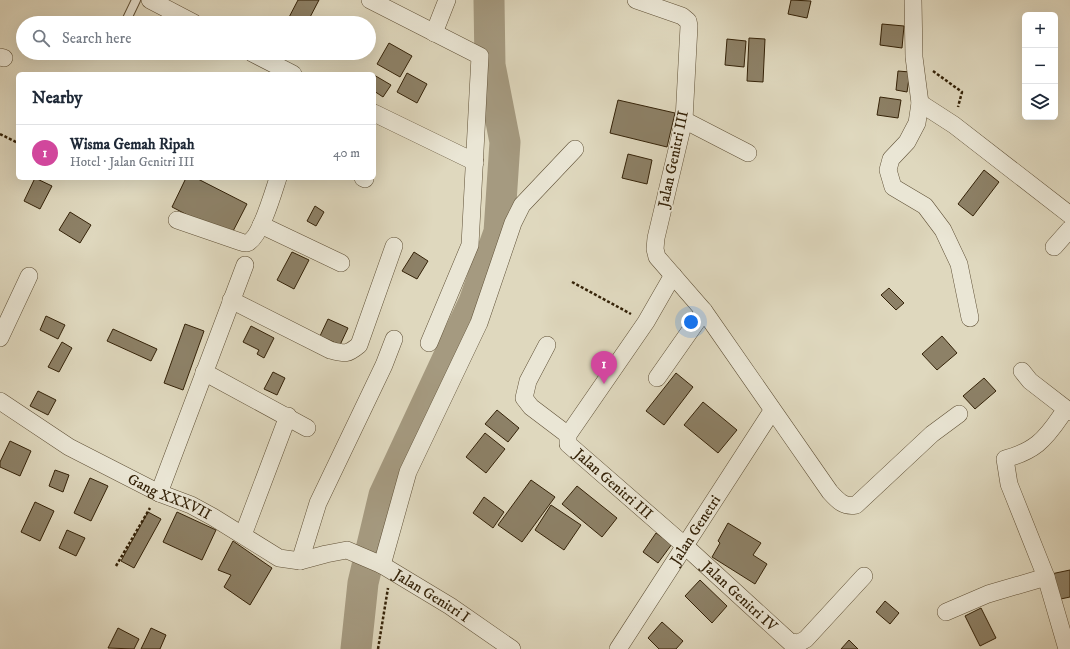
<!DOCTYPE html>
<meta charset="utf-8">
<style>
:root{--surface:#fff;--page:#f2f2f3;--text:#1f2937;--muted:#747a83;--line:#e0e1e3;--accent:#8f2418}
body{margin:0;font-family:"IM FELL DW Pica",serif;background:var(--page);color:var(--text)}
.controls{position:absolute;right:12px;top:12px;display:grid;overflow:hidden;border-radius:6px;box-shadow:0 4px 16px #0002}
.controls button{width:36px;height:36px;display:grid;place-items:center;padding:0;border:0;border-bottom:1px solid var(--line);background:var(--surface);color:var(--text);font:20px sans-serif}
.you{position:absolute;left:691px;top:322px;width:14px;height:14px;margin:-10px;border:3px solid #fff;border-radius:50%;background:#1a73e8;box-shadow:0 0 0 6px #1a73e833}
.badge{display:grid;place-items:center;width:26px;height:26px;border-radius:50%;background:var(--accent);color:#fff;font-size:13px;font-weight:700}
.pin{position:absolute;translate:-50% -33px;filter:drop-shadow(0 1px 2px #0008)}
.pin::after{content:'';position:absolute;top:21px;width:14px;height:12px;background:inherit;clip-path:polygon(0 0,100% 0,50% 100%)}
.list{margin:0;padding:0;list-style:none}
h2{display:flex;justify-content:space-between;align-items:center;height:52px;margin:0;padding:0 16px;font-size:17px}
h2 small{font-size:13px;font-weight:400;color:var(--muted)}
.list li{display:grid;grid-template-columns:26px 1fr auto;gap:12px;align-items:center;box-sizing:border-box;height:56px;padding:0 16px;border-top:1px solid var(--line)}
.list b{display:block;font-size:15px;white-space:nowrap}
.list p{margin:0;font-size:13px;white-space:nowrap;color:var(--muted)}
.list em{font-size:13px;font-style:normal;color:var(--muted)}
.icon{flex:none;width:22px;height:22px;fill:none;stroke:currentColor;stroke-width:2;stroke-linecap:round;stroke-linejoin:round}
.map{position:relative;flex:none;width:1070px;height:649px;overflow:hidden}
.search{position:absolute;background:var(--surface);box-shadow:0 4px 16px #0002;left:16px;top:16px;width:360px;height:44px;display:flex;align-items:center;gap:10px;box-sizing:border-box;padding:0 14px;border-radius:22px;color:var(--muted);font-size:15px}
.panel{position:absolute;background:var(--surface);box-shadow:0 4px 16px #0002;left:16px;top:72px;width:360px;height:108px;border-radius:6px}
.map>svg:first-child{display:block}
.lines{fill:none;stroke-linecap:round;stroke-linejoin:round}
.river{stroke:#a59a80;stroke-width:31}
.building{fill:#8d8167;stroke:#342208}
.service-casing{stroke:#5f5036;stroke-width:10}
.minor-casing{stroke:#5f5036;stroke-width:18}
.path{stroke:#342208;stroke-width:2.5;stroke-dasharray:3 2;stroke-linecap:butt}
.service{stroke:#eae6d5;stroke-width:8}
.minor{stroke:#eae6d5;stroke-width:17}
.labels{text-anchor:middle;stroke-width:3.5;stroke-linejoin:round;paint-order:stroke}
.street-label{font-size:15px;fill:#342208;stroke:#eae6d5}
</style>
<div class="map">
<svg width="1070" height="649" viewBox="0 0 1070 649">
<rect width="100%" height="100%" fill="#dfd8be"/>
<filter id="stains"><feTurbulence type="fractalNoise" baseFrequency=".005" numOctaves="4"/><feColorMatrix values="0 0 0 0 .2 0 0 0 0 .09 0 0 0 0 .02 0 0 0 .5 -.17"/></filter>
<radialGradient id="worn" r=".72"><stop offset=".6" stop-color="#630" stop-opacity="0"/><stop offset="1" stop-color="#630" stop-opacity=".3"/></radialGradient>
<g class="lines">
<path class="river" d="M356,649L363,583L384,495L474,302L499,232L505,142L490,65L489,0"/>
</g>
<g class="building">
<path d="M298,0H319L307,23H286Z"/>
<path d="M791,0L811,1L807,18L788,14Z"/>
<path d="M882,24L904,26L902,48L880,45Z"/>
<path d="M749,38L765,39L763,82L747,81Z"/>
<path d="M727,39L746,41L744,67L725,65Z"/>
<path d="M389,43L412,56L400,77L377,64Z"/>
<path d="M898,71L910,72L907,92L896,90Z"/>
<path d="M407,73L427,84L417,103L397,92Z"/>
<path d="M374,75L391,85L383,97L374,91Z"/>
<path d="M880,97L901,100L898,118L877,115Z"/>
<path d="M618,100L675,113L667,147L610,133Z"/>
<path d="M628,154L652,160L647,184L622,178Z"/>
<path d="M984,170L999,182L973,216L958,204Z"/>
<path d="M35,178L52,186L40,209L24,201Z"/>
<path d="M186,178H196L247,204L230,237L172,207Z"/>
<path d="M315,206L324,212L316,226L307,221Z"/>
<path d="M70,212L91,225L80,243L59,230Z"/>
<path d="M292,252L309,260L294,289L277,280Z"/>
<path d="M414,252L428,261L417,279L402,271Z"/>
<path d="M889,288L904,303L896,310L881,295Z"/>
<path d="M46,316L65,325L58,339L40,330Z"/>
<path d="M328,319L348,328L340,345L320,336Z"/>
<path d="M185,324L204,331L183,390L164,383Z"/>
<path d="M251,326L274,338L264,358L257,354L259,350L243,342Z"/>
<path d="M113,329L157,349L151,361L107,341Z"/>
<path d="M942,336L957,353L937,370L922,354Z"/>
<path d="M62,342L72,348L59,372L48,367Z"/>
<path d="M273,372L285,378L277,395L264,389Z"/>
<path d="M676,373L693,387L664,425L646,411Z"/>
<path d="M984,378L996,391L975,409L963,396Z"/>
<path d="M38,391L56,400L48,415L30,406Z"/>
<path d="M703,402L737,430L718,453L684,425Z"/>
<path d="M497,410L519,428L508,442L485,424Z"/>
<path d="M485,433L505,449L486,473L466,457Z"/>
<path d="M10,441L31,451L20,476L0,467V462Z"/>
<path d="M55,470L69,475L63,492L49,486Z"/>
<path d="M90,478L108,486L91,521L74,513Z"/>
<path d="M531,480L555,497L522,542L498,525Z"/>
<path d="M577,486L617,518L602,537L562,504Z"/>
<path d="M484,497L504,512L493,528L473,513Z"/>
<path d="M35,502L54,511L40,541L21,532Z"/>
<path d="M551,505L581,525L564,550L535,530Z"/>
<path d="M148,512L161,519L134,568L121,561Z"/>
<path d="M177,512L216,530L202,560L163,542Z"/>
<path d="M728,523L761,543L753,555L767,564L755,584L712,557L720,543L718,541Z"/>
<path d="M67,530L85,538L76,556L59,548Z"/>
<path d="M656,533L672,544L658,563L643,552Z"/>
<path d="M233,541L272,568L250,605L224,587L231,575L218,570Z"/>
<path d="M1070,570V597L1056,600L1051,574Z"/>
<path d="M700,580L727,606L712,623L685,596Z"/>
<path d="M885,601L899,613L890,624L876,612Z"/>
<path d="M981,608L996,638L980,646L965,616Z"/>
<path d="M662,622L683,641L676,649H659L648,638Z"/>
<path d="M118,628L139,639L134,649L108,648Z"/>
<path d="M151,628L166,635L160,649H141Z"/>
<path d="M849,640L858,649H841Z"/>
</g>
<g class="lines">
<g class="service-casing">
<path id="service" d="M125,23L136,0"/>
</g>
<g class="minor-casing">
<g id="minor">
<path d="M150,0L194,23"/>
<path d="M370,0L480,56L470,245L429,343"/>
<path d="M636,0L682,16L688,21L689,26L684,120L656,238L655,249L657,257L704,311L830,492C839,502 844,507 856,505L932,434L959,414"/>
<path d="M913,0L914,57L920,103L917,123L907,142L891,159L888,170L893,187L925,206L943,230L959,264L970,318"/>
<path d="M434,33L447,0"/>
<path d="M252,53L293,74"/>
<path d="M0,57L4,58"/>
<path d="M920,103L954,125L1070,215"/>
<path d="M374,113L475,162"/>
<path d="M684,120L748,153"/>
<path d="M363,178L365,179"/>
<path d="M177,220L241,242C243,243 245,243 247,243C260,239 274,190 278,178"/>
<path d="M261,225L341,263"/>
<path d="M1054,247L1070,229"/>
<path id="s1" d="M673,275L646,322L568,435V444L684,545L790,642L799,643L806,639L864,576"/>
<path d="M231,300L330,350C345,354 347,355 359,345L394,246"/>
<path d="M0,338L29,276"/>
<path d="M547,345L528,381L524,398L531,407L568,435"/>
<path d="M1022,371L1030,381L1070,412"/>
<path d="M204,372L307,428"/>
<path d="M657,378L704,311"/>
<path id="s2" d="M0,401L69,447L159,493L191,505L213,517L279,558L300,561L326,554L347,550L382,565L450,606L512,649"/>
<path d="M1061,416C1044,441 1034,451 1005,459L1009,484L1046,577L1067,649"/>
<path d="M159,493L245,265"/>
<path d="M243,535L288,416"/>
<path d="M300,561L318,503L384,365L394,339"/>
<path d="M382,565L408,472L479,323L513,223L522,205L575,149"/>
<path d="M946,612L988,594L1046,577"/>
<path id="s3" d="M618,649L772,411"/>
</g>
</g>
<g class="path">
<path d="M933,71L962,92L958,107"/>
<path d="M0,134L18,143"/>
<path d="M572,282L631,314"/>
<path d="M116,566L150,508"/>
<path d="M378,649L388,588"/>
</g>
<use href="#service" class="service"/>
<use href="#minor" class="minor"/>
</g>
<g class="labels">
<g class="street-label">
<text transform="translate(673 159) rotate(-78)" y="5">Jalan Genitri III</text>
<text dy="5" stroke="none"><textPath href="#s1" startOffset="261">Jalan Genitri III</textPath></text>
<text dy="5" stroke="none"><textPath href="#s2" startOffset="195">Gang XXXVII</textPath></text>
<text dy="5" stroke="none"><textPath href="#s3" startOffset="142">Jalan Genetri</textPath></text>
<text dy="5" stroke="none"><textPath href="#s2" startOffset="487">Jalan Genitri I</textPath></text>
<text dy="5" stroke="none"><textPath href="#s1" startOffset="430">Jalan Genitri IV</textPath></text>
</g>
</g>
<rect width="100%" height="100%" filter="url(#stains)"/>
<rect width="100%" height="100%" fill="url(#worn)"/>
</svg>
<div class="controls">
<button>+</button>
<button>−</button>
<button><svg class="icon" aria-label="layers" viewBox="0 0 24 24"><path d="M12 4l9 5-9 5-9-5zM3 14l9 5 9-5"/></svg></button>
</div>
<div class="you"></div>
<div class="pin badge" style="left:604px;top:384px;background:#d1479c">1</div>
<div class="search"><svg class="icon" aria-label="search" viewBox="0 0 24 24"><circle cx="10" cy="10" r="6"/><path d="M15 15l6 6"/></svg>Search here</div>
<section class="panel">
<h2>Nearby<small></small></h2>
<ul class="list">
<li><span class="badge" style="background:#d1479c">1</span><div><b>Wisma Gemah Ripah</b><p>Hotel · Jalan Genitri III</p></div><em>40 m</em></li>
</ul>
</section>
</div>
